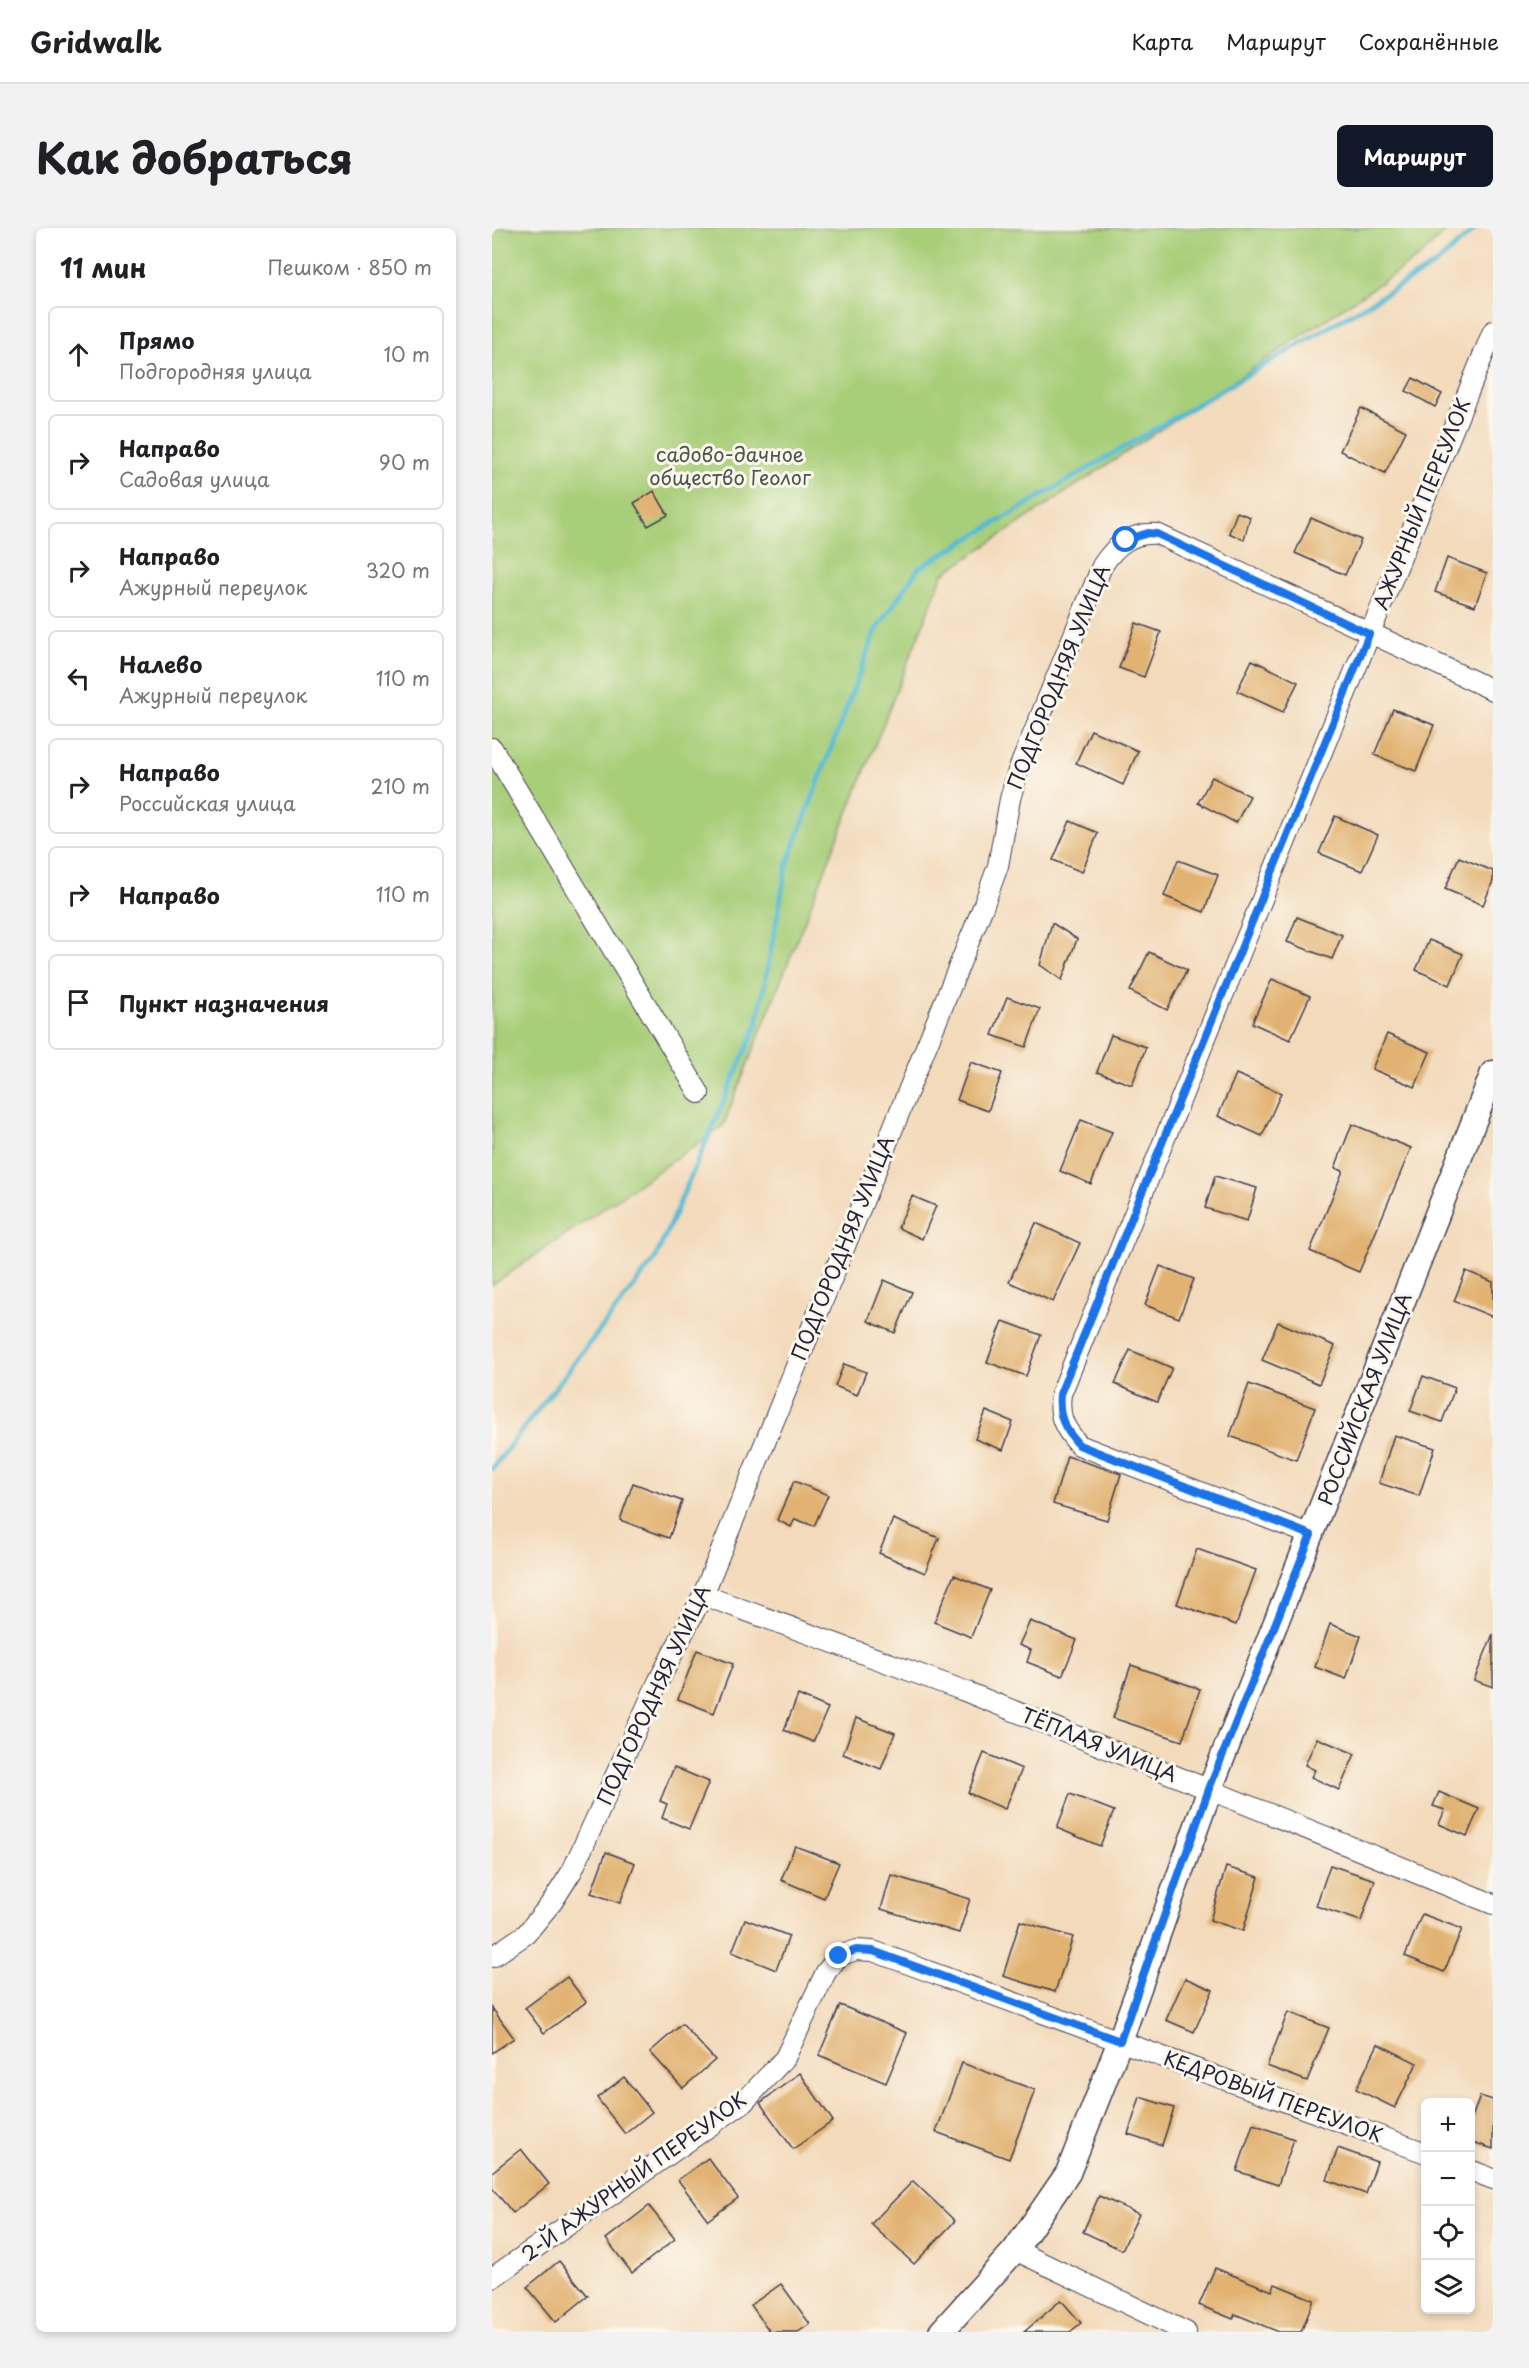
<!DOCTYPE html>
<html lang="ru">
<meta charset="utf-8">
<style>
:root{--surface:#fff;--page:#f2f2f2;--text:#202124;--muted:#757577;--line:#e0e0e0;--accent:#111827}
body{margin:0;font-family:"Playpen Sans",sans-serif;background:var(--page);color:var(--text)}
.controls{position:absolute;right:18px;bottom:18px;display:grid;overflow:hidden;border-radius:9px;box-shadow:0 3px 9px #0003}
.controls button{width:54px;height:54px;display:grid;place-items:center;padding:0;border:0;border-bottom:2px solid var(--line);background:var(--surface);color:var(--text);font:30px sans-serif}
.stop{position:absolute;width:18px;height:18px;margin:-14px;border:4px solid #1a73e8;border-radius:50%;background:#fff}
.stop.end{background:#1a73e8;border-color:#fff;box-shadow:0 2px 6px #0008}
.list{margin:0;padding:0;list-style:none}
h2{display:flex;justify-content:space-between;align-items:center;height:78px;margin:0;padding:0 24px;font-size:26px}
h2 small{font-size:20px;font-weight:400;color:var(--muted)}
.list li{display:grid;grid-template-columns:39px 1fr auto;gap:18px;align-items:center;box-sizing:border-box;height:96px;margin:0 12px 12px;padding:0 12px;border:2px solid var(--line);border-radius:9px}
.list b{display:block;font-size:22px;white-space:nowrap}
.list p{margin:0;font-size:20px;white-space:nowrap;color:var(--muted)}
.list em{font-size:20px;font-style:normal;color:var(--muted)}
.icon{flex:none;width:33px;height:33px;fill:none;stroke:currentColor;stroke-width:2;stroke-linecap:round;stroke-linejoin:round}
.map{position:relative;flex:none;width:1001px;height:2104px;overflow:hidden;border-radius:9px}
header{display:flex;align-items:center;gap:36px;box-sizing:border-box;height:84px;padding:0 30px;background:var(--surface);border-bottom:2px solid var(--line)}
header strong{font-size:28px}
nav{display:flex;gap:33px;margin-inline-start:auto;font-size:21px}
.intro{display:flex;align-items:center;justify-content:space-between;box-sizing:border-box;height:144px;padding:0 36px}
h1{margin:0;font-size:42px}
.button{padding:15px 27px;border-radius:9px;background:var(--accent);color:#fff;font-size:21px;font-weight:700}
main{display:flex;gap:36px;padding:0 36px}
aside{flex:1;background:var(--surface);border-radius:9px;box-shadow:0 3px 9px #0003}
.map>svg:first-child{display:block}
.green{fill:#a7ce78;stroke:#64785a;stroke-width:1.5}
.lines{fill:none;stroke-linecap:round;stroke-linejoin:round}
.stream{stroke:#53b9d1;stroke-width:5}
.building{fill:#e1b272}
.minor-casing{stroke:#413e4e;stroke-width:22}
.tertiary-casing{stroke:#413e4e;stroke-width:27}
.minor{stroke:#fff;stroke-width:20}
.tertiary{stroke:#fff;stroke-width:24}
.route{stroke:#1a73e8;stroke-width:8}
.labels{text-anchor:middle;stroke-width:6;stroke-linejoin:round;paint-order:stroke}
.park-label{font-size:20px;fill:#4a564d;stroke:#fbf7ec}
.street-label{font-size:20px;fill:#22223b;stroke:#fbf7ec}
</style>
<header>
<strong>Gridwalk</strong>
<nav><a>Карта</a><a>Маршрут</a><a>Сохранённые</a></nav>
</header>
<div class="intro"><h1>Как добраться</h1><a class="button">Маршрут</a></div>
<main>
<aside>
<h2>11 мин<small>Пешком · 850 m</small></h2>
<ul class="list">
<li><svg class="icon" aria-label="ahead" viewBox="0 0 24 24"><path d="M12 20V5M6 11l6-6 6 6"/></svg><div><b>Прямо</b><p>Подгородняя улица</p></div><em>10 m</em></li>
<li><svg class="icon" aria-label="right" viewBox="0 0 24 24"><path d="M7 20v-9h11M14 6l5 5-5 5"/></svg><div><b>Направо</b><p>Садовая улица</p></div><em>90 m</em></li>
<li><svg class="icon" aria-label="right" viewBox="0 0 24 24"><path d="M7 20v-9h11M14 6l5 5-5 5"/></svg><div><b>Направо</b><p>Ажурный переулок</p></div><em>320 m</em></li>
<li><svg class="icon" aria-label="left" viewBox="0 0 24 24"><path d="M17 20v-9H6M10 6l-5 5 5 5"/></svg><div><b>Налево</b><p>Ажурный переулок</p></div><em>110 m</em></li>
<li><svg class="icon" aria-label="right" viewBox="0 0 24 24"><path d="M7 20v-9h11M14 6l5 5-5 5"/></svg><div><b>Направо</b><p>Российская улица</p></div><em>210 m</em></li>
<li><svg class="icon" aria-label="right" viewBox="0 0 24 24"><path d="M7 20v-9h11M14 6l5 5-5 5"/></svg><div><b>Направо</b></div><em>110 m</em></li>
<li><svg class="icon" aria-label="arrive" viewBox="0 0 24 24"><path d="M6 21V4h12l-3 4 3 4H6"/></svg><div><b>Пункт назначения</b></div></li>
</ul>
</aside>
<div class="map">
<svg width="1001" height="2104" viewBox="0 0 1001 2104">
<rect width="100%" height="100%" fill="#fbf7ec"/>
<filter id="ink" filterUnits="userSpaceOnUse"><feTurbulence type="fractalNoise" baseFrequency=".0167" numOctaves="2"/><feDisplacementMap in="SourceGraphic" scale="12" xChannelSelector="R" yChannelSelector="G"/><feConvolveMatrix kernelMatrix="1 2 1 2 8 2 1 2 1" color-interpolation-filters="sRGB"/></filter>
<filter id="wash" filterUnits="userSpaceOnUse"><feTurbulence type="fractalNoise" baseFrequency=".008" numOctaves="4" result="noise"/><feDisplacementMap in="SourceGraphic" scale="24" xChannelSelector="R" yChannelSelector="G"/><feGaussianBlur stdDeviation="1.35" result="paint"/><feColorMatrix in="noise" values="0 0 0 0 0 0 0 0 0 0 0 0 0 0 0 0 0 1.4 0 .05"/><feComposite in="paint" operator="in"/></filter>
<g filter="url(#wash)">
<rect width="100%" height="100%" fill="#f3dabb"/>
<path class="green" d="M0,0H957L926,30L451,346L231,898L0,1057Z"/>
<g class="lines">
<path class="stream" d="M0,1241L163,1031L265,797L295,637L384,402L427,340L944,36L984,0"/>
</g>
<g id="blocks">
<g class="building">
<path d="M921,150L950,166L943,179L914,163Z"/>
<path d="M869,180L914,203L893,245L848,223Z"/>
<path d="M162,263L176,287L156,298L142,275Z"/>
<path d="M745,284L758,289L752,312L737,305Z"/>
<path d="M819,290L869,312L853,347L803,325Z"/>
<path d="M955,330L995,345L983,378L943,364Z"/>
<path d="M644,395L669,404L652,449L627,440Z"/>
<path d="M760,432L806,454L791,484L745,463Z"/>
<path d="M901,481L942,497L924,543L882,527Z"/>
<path d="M599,502L646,523L631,557L584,535Z"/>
<path d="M720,549L758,568L744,595L706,575Z"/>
<path d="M843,588L886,607L870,643L827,625Z"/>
<path d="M578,593L606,605L590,644L561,632Z"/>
<path d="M967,629L1001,643V653L991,677L953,661Z"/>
<path d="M686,632L726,647L712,684L672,668Z"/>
<path d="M805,689L850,707L840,731L795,714Z"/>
<path d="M560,695L585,711L570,752L548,737Z"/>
<path d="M937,712L971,726L958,757L924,742Z"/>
<path d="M657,724L695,742L675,782L638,763Z"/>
<path d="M780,751L818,768L798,812L760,795Z"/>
<path d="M515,769L548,781L534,819L500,807Z"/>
<path d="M895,806L938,824L923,859L880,841Z"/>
<path d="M619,807L654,819L640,857L605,844Z"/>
<path d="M479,834L510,845L496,883L465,872Z"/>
<path d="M744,846L789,865L770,908L726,888Z"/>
<path d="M589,892L620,904L599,956L568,943Z"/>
<path d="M860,896L919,920L867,1044L818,1023L851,943L843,940Z"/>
<path d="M723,948L765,960L755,993L713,980Z"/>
<path d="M420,968L444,978L430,1011L406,1000Z"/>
<path d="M544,995L588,1015L561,1074L517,1054Z"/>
<path d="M668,1038L702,1051L687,1090L653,1077Z"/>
<path d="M974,1043L1001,1054V1089L962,1073Z"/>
<path d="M392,1052L420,1064L403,1105L376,1093Z"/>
<path d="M511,1093L549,1107L534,1148L495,1134Z"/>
<path d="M786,1094L843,1118L827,1156L770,1132Z"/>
<path d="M638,1122L680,1140L665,1174L623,1156Z"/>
<path d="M352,1136L374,1144L365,1167L343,1158Z"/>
<path d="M931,1148L963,1160L950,1194L918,1183Z"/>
<path d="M757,1156L823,1180L804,1232L738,1208Z"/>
<path d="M494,1183L521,1194L511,1222L483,1211Z"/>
<path d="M902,1207L943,1220L927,1268L887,1255Z"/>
<path d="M575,1228L629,1246L615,1292L561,1276Z"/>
<path d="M302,1253L336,1267L322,1298L303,1291L299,1299L285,1292Z"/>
<path d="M141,1255L190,1273L177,1310L128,1292Z"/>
<path d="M401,1291L447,1310L433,1345L387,1325Z"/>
<path d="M705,1321L764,1342L744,1397L685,1376Z"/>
<path d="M462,1347L498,1362L479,1409L442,1394Z"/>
<path d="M538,1393L585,1412L570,1448L535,1434L539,1422L527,1417Z"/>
<path d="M838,1396L869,1408L854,1451L823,1439Z"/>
<path d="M1001,1406V1459L982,1452Z"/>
<path d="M205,1422L241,1436L222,1485L186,1471Z"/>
<path d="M639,1437L708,1461L690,1513L621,1490Z"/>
<path d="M306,1467L336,1480L321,1514L292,1502Z"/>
<path d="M364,1490L403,1505L389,1541L351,1526Z"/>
<path d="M825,1510L863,1526L847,1562L819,1549L823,1542L813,1537Z"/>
<path d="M492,1525L530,1541L513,1581L476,1565Z"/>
<path d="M182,1539L217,1554L197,1601L170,1590L175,1576L168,1573Z"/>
<path d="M947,1564L987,1581L975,1608L947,1596L953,1582L941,1578Z"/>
<path d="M578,1566L622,1583L608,1618L565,1600Z"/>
<path d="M303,1618L347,1635L332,1670L289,1652Z"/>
<path d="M114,1624L143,1635L128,1675L99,1665Z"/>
<path d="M838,1637L883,1652L869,1693L824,1678Z"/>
<path d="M734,1639L767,1649L751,1703L718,1692Z"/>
<path d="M399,1647L478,1671L467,1705L389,1681Z"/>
<path d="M930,1686L970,1701L952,1744L913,1728Z"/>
<path d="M253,1691L297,1708L284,1742L240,1724Z"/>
<path d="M528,1693L581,1709L563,1764L511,1748Z"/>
<path d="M75,1749L94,1774L52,1805L33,1780Z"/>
<path d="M693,1750L721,1762L702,1804L674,1792Z"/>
<path d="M348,1777L415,1805L394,1855L327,1827Z"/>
<path d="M0,1780L22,1810L0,1825Z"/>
<path d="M796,1784L837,1800L815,1853L775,1838Z"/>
<path d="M190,1796L223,1832L191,1860L158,1824Z"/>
<path d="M886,1816L925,1835L903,1880L864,1861Z"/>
<path d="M470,1835L543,1862L517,1931L444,1904Z"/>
<path d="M308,1845L341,1893L301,1921L268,1875Z"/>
<path d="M132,1849L160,1884L133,1906L105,1870Z"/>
<path d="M988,1868L1001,1872V1921L978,1913V1895Z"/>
<path d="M648,1869L682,1880L670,1917L636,1906Z"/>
<path d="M761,1896L802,1911L786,1957L745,1943Z"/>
<path d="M846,1920L885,1934L874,1966L835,1952Z"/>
<path d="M29,1921L57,1956L21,1985L0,1960V1944Z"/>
<path d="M216,1930L246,1970L216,1992L186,1952Z"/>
<path d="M421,1953L463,1993L422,2036L379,1996Z"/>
<path d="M607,1968L647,1986L630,2022L591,2004Z"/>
<path d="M157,1978L183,2011L140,2045L114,2011Z"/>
<path d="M67,2033L96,2068L64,2094L35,2059Z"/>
<path d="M723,2040L780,2063L783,2056L822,2072L809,2104H787L743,2086L741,2091L707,2077Z"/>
<path d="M289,2056L318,2096L306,2104H278L259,2077Z"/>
<path d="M569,2072L589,2095L578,2104H532Z"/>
</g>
</g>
</g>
<g filter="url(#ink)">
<use href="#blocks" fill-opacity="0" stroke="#413e4e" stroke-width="1.5"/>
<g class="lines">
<g class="minor-casing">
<g id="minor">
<path d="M0,520L207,865"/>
<path d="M819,1307L587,1217C572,1200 566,1189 569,1166L1001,103"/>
<path d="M211,1367L470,1462L1001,1676"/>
<path d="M0,1729L34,1706L61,1673L80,1643L166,1454L211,1367L491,679L506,638L518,571L526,543L610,338C623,318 639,304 665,306L1001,462"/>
<path d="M978,1942L1001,1951"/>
<path d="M523,2022L694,2104"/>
<path d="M0,2050L252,1874L293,1830L334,1744L347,1728L364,1722L381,1723L934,1925"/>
</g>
</g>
<g class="tertiary-casing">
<path id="tertiary" d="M449,2104L523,2022L576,1945L628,1813L718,1561L1001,845"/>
</g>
<use href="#minor" class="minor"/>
<use href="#tertiary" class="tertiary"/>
</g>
</g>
<g class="lines" filter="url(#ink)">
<path class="route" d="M347,1728L364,1722L381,1723L628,1813L717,1561L819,1307L587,1217C572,1200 566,1189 568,1166L877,406L665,306L656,305L634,312"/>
</g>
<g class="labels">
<g class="park-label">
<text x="238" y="234">садово-дачное<tspan x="238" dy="23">общество Геолог</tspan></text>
</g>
<g class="street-label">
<text transform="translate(930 276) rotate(-68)" y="7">АЖУРНЫЙ ПЕРЕУЛОК</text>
<text transform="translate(567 449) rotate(-68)" y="7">ПОДГОРОДНЯЯ УЛИЦА</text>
<text transform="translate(351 1020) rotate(-68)" y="7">ПОДГОРОДНЯЯ УЛИЦА</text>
<text transform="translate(873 1171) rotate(-69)" y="7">РОССИЙСКАЯ УЛИЦА</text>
<text transform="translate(162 1467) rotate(-65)" y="7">ПОДГОРОДНЯЯ УЛИЦА</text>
<text transform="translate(607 1517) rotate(22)" y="7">ТЁПЛАЯ УЛИЦА</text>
<text transform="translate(781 1869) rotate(20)" y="7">КЕДРОВЫЙ ПЕРЕУЛОК</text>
<text transform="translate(142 1949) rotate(-36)" y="7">2-Й АЖУРНЫЙ ПЕРЕУЛОК</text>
</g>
</g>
</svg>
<div class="controls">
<button>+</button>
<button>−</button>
<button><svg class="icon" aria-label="locate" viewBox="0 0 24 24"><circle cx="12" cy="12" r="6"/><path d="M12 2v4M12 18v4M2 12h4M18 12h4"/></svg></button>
<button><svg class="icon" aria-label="layers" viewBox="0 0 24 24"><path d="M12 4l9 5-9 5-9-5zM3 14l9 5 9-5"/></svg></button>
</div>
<div class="stop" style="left:634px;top:312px"></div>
<div class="stop end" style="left:347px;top:1728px"></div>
</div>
</main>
